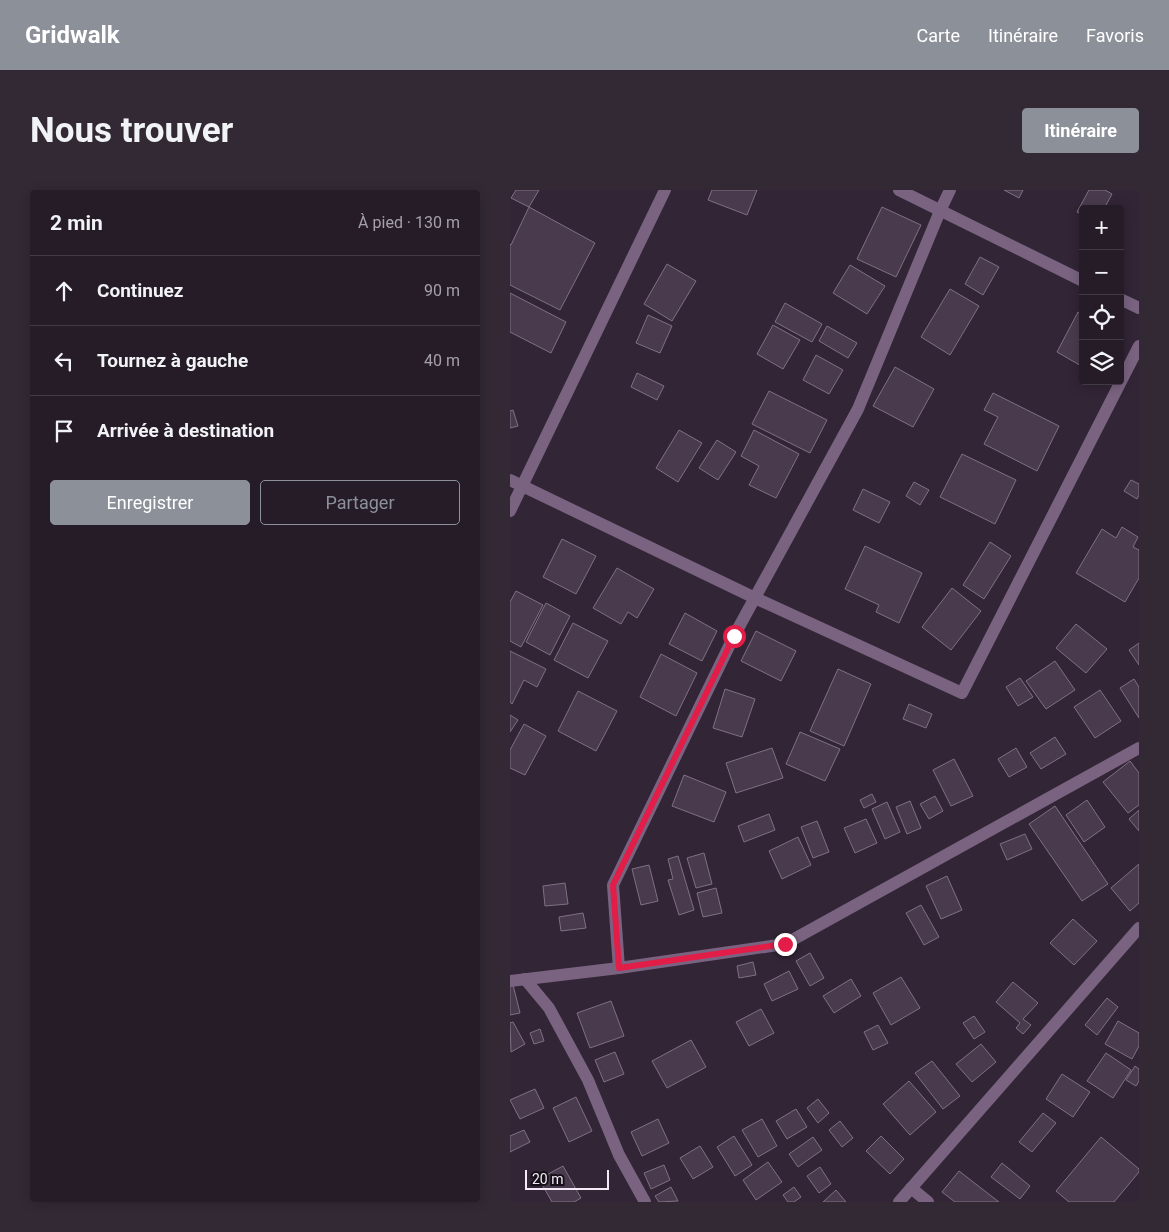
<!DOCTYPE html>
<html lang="fr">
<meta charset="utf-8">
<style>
:root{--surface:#261c28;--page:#322934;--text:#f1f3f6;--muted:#a4a1a8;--line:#423a45;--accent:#8c9099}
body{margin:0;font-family:Roboto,sans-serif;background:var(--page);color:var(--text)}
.controls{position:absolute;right:15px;top:15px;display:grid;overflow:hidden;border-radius:5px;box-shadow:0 2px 12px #0003}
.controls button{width:45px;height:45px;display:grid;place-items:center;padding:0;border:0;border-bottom:1px solid var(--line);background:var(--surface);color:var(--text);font:25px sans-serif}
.scale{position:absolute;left:15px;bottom:12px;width:84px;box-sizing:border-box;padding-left:5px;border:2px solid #f4ebf7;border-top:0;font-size:14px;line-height:18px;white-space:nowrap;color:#f4ebf7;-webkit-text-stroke:4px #161118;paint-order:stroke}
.stop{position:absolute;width:15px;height:15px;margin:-11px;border:4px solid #e11d48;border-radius:50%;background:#fff}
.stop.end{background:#e11d48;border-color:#fff;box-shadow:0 1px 5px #0008}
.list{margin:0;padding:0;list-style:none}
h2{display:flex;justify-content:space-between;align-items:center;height:65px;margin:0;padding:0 20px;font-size:21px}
h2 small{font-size:16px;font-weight:400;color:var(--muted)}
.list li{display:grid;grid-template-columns:32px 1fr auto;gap:15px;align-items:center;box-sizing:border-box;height:70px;padding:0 20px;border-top:1px solid var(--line)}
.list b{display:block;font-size:19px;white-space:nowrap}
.list em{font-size:16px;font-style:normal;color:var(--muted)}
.actions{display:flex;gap:10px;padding:15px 20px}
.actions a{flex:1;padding:11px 0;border:1px solid var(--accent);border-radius:5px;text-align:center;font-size:18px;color:var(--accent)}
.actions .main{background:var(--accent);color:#fff}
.icon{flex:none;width:28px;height:28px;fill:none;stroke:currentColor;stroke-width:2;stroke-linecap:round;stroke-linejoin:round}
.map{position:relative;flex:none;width:629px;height:1012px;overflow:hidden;border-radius:5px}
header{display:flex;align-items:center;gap:30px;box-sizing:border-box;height:70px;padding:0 25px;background:var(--accent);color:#fff}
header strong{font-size:24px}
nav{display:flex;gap:28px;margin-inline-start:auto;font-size:18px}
.intro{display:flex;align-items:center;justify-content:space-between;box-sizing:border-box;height:120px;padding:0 30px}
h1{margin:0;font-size:35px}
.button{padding:12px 22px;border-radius:5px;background:var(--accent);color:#fff;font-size:18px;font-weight:700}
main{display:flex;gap:30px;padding:0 30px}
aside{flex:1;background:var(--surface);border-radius:5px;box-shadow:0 2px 12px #0003}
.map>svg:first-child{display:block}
.building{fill:#493b4d;stroke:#807084}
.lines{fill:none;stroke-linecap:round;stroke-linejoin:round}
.minor{stroke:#7a6381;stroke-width:12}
.route{stroke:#e11d48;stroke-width:6}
</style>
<header>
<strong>Gridwalk</strong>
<nav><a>Carte</a><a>Itinéraire</a><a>Favoris</a></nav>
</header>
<div class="intro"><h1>Nous trouver</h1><a class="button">Itinéraire</a></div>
<main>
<aside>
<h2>2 min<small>À pied · 130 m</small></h2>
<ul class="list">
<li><svg class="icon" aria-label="ahead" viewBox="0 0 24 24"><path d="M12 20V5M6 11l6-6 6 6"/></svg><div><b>Continuez</b></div><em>90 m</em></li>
<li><svg class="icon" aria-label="left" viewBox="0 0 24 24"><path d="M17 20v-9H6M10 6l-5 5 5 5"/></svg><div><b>Tournez à gauche</b></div><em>40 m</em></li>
<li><svg class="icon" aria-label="arrive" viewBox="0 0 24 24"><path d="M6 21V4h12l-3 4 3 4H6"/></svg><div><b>Arrivée à destination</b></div></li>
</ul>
<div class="actions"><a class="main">Enregistrer</a><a>Partager</a></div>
</aside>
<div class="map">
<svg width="629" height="1012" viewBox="0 0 629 1012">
<rect width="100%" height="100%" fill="#322536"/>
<g class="building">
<path d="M6,0H29L19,17L1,8Z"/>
<path d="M202,0H247L237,25L198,10Z"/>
<path d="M494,0H513L509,8Z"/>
<path d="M579,0H595L602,4L594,19H573V25L567,22Z"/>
<path d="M19,17L85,53L50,120L0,95V54L1,55Z"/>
<path d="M372,17L411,35L386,87L347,69Z"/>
<path d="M470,67L489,77L473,105L455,94Z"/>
<path d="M157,74L186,91L162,131L134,114Z"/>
<path d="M340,75L375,96L357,124L323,103Z"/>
<path d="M440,99L469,116L440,165L411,147Z"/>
<path d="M0,103L56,132L41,163L0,142Z"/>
<path d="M275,113L312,134L302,152L265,132Z"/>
<path d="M568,122L573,125V177L547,162Z"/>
<path d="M138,125L162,136L150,163L126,153Z"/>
<path d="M263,135L290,150L273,179L247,164Z"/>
<path d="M317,136L347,153L338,168L309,151Z"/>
<path d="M306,165L333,180L319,204L293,190Z"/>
<path d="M385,177L424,199L403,237L363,216Z"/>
<path d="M127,183L154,196L147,210L121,197Z"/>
<path d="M259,201L317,230L300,263L242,234Z"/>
<path d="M483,203L549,236L527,281L474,254L488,227L474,220Z"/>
<path d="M3,220L8,236L0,238V221Z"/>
<path d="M169,240L192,253L168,292L146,278Z"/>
<path d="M244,240L289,264L266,308L239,295L249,276L231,266Z"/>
<path d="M207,250L226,262L208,290L189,278Z"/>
<path d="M452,264L506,290L485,334L430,307Z"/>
<path d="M621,290L629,294V305L627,309L614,301Z"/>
<path d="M404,292L419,300L410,315L396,306Z"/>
<path d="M353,299L380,312L369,333L343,320Z"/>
<path d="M612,337L628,347L623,357L629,360V388L615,412L566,383L592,339L606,348Z"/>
<path d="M52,349L86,366L66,404L33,387Z"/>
<path d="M480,352L501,366L474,409L453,395Z"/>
<path d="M355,356L412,383L389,433L366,422L369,415L335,399Z"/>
<path d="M107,378L144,399L127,428L118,422L111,434L83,418Z"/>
<path d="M442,398L471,421L441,460L412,437Z"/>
<path d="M6,401L33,415L11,457L0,451V412Z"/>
<path d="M36,413L60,426L40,465L16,452Z"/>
<path d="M175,423L207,441L192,471L159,454Z"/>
<path d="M63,433L98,451L78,488L44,470Z"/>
<path d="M566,434L597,459L576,483L546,458Z"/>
<path d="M246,441L286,461L271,491L231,471Z"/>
<path d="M629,453V475L619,460Z"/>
<path d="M0,461L36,479L27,497L14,490L2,514L0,512Z"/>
<path d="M151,464L187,483L166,526L130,507Z"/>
<path d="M545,471L565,500L536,519L516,491Z"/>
<path d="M328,479L361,494L334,556L300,541Z"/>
<path d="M510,488L523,507L508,516L496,497Z"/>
<path d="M624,489L629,497V528L610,498Z"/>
<path d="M215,499L245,509L232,547L203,538Z"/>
<path d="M590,500L611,531L585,548L564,517Z"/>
<path d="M68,501L107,521L86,561L48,541Z"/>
<path d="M399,514L422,524L416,538L393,529Z"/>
<path d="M0,525L8,530L0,542Z"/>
<path d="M14,534L36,546L15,585L0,578V560Z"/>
<path d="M290,542L330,559L315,591L276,574Z"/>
<path d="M545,547L556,564L531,579L520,563Z"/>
<path d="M262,558L273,588L226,603L216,573Z"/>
<path d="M506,558L517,577L499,587L488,569Z"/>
<path d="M444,569L463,606L441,616L423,580Z"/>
<path d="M620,571L629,583V615L618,623L593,592Z"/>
<path d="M174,585L216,602L204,632L162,616Z"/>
<path d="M362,604L366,612L354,618L350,610Z"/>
<path d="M425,606L433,621L419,629L410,614Z"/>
<path d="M577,610L595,637L574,652L556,625Z"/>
<path d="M400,611L411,638L397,644L386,617Z"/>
<path d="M377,612L390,642L375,649L362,619Z"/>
<path d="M545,616L598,694L572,711L519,634Z"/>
<path d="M629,620V641L619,629Z"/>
<path d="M259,624L265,640L234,652L228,636Z"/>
<path d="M356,629L367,653L345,663L334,638Z"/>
<path d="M307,631L319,662L303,668L291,637Z"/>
<path d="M515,644L522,659L497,670L490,654Z"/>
<path d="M288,647L301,675L272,689L259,661Z"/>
<path d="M194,663L202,694L186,698L177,668Z"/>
<path d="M168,666L184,720L169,725L158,690L163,689L158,669Z"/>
<path d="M629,674V713L620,721L601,698Z"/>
<path d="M139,675L148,711L131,715L122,679Z"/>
<path d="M437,686L452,720L431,729L416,696Z"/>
<path d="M55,693L58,714L35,716L33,696Z"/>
<path d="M206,698L212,723L193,727L187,703Z"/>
<path d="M411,715L429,747L414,755L396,723Z"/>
<path d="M73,723L76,738L51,741L49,727Z"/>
<path d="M563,729L587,751L564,775L540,753Z"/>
<path d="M300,763L314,788L300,796L286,771Z"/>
<path d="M243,772L246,785L229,788L227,776Z"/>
<path d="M279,781L288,799L262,811L254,794Z"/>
<path d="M391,787L410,818L381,835L363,803Z"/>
<path d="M341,789L351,806L324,823L313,806Z"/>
<path d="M0,791H2L10,823L0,825Z"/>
<path d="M503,792L528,813L513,829L521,835L513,844L506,838L510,833L486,812Z"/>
<path d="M597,808L608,817L587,845L575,835Z"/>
<path d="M101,811L114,846L80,858L67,823Z"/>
<path d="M251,819L264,843L239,856L226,832Z"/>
<path d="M464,826L475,842L464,849L453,833Z"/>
<path d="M608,831L629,843V856L622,869L595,854Z"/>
<path d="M3,832L15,854L1,862L0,833Z"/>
<path d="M368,835L378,853L363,860L354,842Z"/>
<path d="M30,839L34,851L24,854L20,843Z"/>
<path d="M181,850L196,877L157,898L142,871Z"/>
<path d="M471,854L486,872L462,892L446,874Z"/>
<path d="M105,862L114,884L94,892L85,870Z"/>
<path d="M596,863L621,880L603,908L577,891Z"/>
<path d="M422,871L450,906L433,919L405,883Z"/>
<path d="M625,876L629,879V891L626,896L616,890Z"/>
<path d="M552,884L580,902L563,927L536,909Z"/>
<path d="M399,891L426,922L400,945L373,914Z"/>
<path d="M25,899L34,918L10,929L0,910Z"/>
<path d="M66,907L82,941L59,952L43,918Z"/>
<path d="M308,909L319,923L308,933L297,918Z"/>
<path d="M286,919L297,937L277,949L266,931Z"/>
<path d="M533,923L546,933L522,962L509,952Z"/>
<path d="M148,929L159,953L132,966L121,942Z"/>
<path d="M252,929L267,956L248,967L232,940Z"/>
<path d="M330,931L343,948L332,957L319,940Z"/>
<path d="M14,940L20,952L0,962V946Z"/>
<path d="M224,946L242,975L225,986L207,957Z"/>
<path d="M371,946L394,969L380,984L356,961Z"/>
<path d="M303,947L312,960L288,977L279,964Z"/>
<path d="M591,947L629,979V982L604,1012H559L546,1001Z"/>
<path d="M190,956L203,977L183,989L170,968Z"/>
<path d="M258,972L272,992L246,1010L233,990Z"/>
<path d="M492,973L520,996L510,1009L481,987Z"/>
<path d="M154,975L160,990L141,999L134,983Z"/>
<path d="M53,976L71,1008L64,1012H42L29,989Z"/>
<path d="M310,977L321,994L309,1003L297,986Z"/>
<path d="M449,981L489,1012H445L432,1002Z"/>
<path d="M161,997L168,1011L149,1012L145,1006Z"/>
<path d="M284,997L291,1007L284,1012H278L273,1005Z"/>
<path d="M326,1000L336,1012H313Z"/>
</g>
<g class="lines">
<g class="minor">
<path d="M389,0L573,91"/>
<path d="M610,109L629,118"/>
<path d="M0,290L245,408L452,503L629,156"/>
<path d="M0,321L155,0"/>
<path d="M109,778L103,695L224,446L348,219L430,21L440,0"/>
<path d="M15,789L39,818L78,890L109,965L135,1012"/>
<path d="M0,791L109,778L275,754L629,558"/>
<path d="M401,998L418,1012"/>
<path d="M389,1012L629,738"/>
</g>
</g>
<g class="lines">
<path class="route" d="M224,446L103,695L109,778L275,754"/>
</g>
</svg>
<div class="controls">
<button>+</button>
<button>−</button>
<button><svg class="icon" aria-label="locate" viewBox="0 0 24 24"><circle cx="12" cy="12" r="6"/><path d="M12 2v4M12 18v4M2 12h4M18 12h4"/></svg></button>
<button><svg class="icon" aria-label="layers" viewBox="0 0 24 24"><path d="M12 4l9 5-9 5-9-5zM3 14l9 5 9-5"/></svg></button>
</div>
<div class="scale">20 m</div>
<div class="stop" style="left:224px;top:446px"></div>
<div class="stop end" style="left:275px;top:754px"></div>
</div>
</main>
